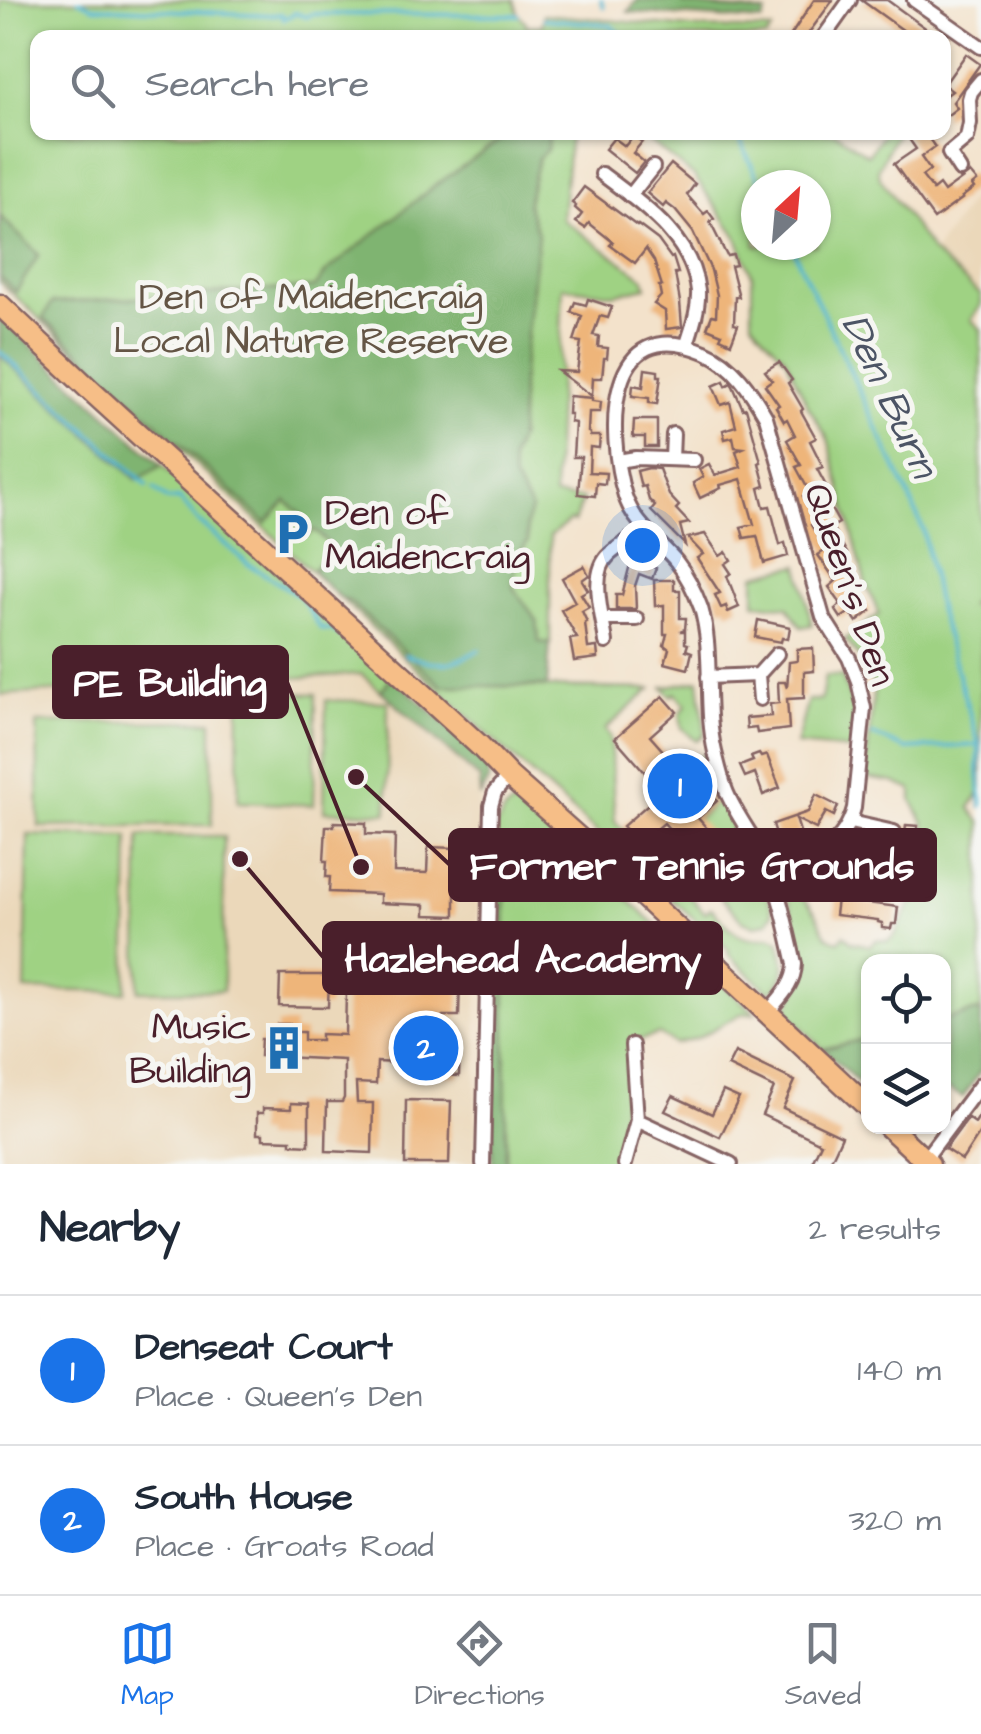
<!DOCTYPE html>
<meta charset="utf-8">
<style>
:root{--surface:#fff;--page:#f6f6f7;--text:#1f2937;--muted:#747a83;--line:#e0e1e3;--accent:#1a73e8}
body{margin:0;font-family:"Architects Daughter",sans-serif;background:var(--page);color:var(--text)}
.controls{position:absolute;right:30px;bottom:30px;display:grid;overflow:hidden;border-radius:20px;box-shadow:0 2px 8px #0004}
.controls button{width:90px;height:90px;display:grid;place-items:center;padding:0;border:0;border-bottom:2px solid var(--line);background:var(--surface);color:var(--text);font:50px sans-serif}
.compass{position:absolute;left:741px;top:170px;width:90px;height:90px;border-radius:50%;background:var(--surface);box-shadow:0 2px 8px #0004;rotate:26deg}
.you{position:absolute;left:642px;top:545px;width:35px;height:35px;margin:-25px;border:8px solid #fff;border-radius:50%;background:#1a73e8;box-shadow:0 0 0 15px #1a73e833}
.badge{display:grid;place-items:center;width:65px;height:65px;border-radius:50%;background:var(--accent);color:#fff;font-size:32px;font-weight:700}
.pin{position:absolute;translate:-50% -50%;border:5px solid #fff;box-shadow:0 2px 10px #0006}
.list{margin:0;padding:0;list-style:none}
h2{display:flex;justify-content:space-between;align-items:center;height:130px;margin:0;padding:0 40px;font-size:42px}
h2 small{font-size:32px;font-weight:400;color:var(--muted)}
.list li{display:grid;grid-template-columns:65px 1fr auto;gap:30px;align-items:center;box-sizing:border-box;height:150px;padding:0 40px;border-top:2px solid var(--line)}
.list b{display:block;font-size:38px;white-space:nowrap}
.list p{margin:0;font-size:32px;white-space:nowrap;color:var(--muted)}
.list em{font-size:32px;font-style:normal;color:var(--muted)}
.icon{flex:none;width:55px;height:55px;fill:none;stroke:currentColor;stroke-width:2;stroke-linecap:round;stroke-linejoin:round}
.map{position:relative;flex:none;width:981px;height:1164px;overflow:hidden}
.search{position:absolute;background:var(--surface);box-shadow:0 2px 8px #0004;left:30px;right:30px;top:30px;height:110px;display:flex;align-items:center;gap:25px;box-sizing:border-box;padding:0 35px;border-radius:20px;color:var(--muted);font-size:38px}
.sheet{height:430px;background:var(--surface)}
nav{display:flex;justify-content:space-around;align-items:center;box-sizing:border-box;height:140px;border-top:2px solid var(--line);background:var(--surface);font-size:28px;color:var(--muted)}
nav a{display:grid;justify-items:center;gap:5px}
nav .on{color:var(--accent)}
.map>svg:first-child{display:block}
.built{fill:#ebd8ba}
.green{fill:#9fd283;stroke:#747857;stroke-width:2.5;fill-rule:evenodd}
.forest{fill:#7fb471;stroke:#646a4e;stroke-width:2.5}
.lines{fill:none;stroke-linecap:round;stroke-linejoin:round}
.stream{stroke:#51b6d0;stroke-width:4}
.building{fill:#eeb57a}
.minor-casing{stroke:#856363;stroke-width:18}
.primary-casing{stroke:#856363;stroke-width:25}
.minor{stroke:#fff;stroke-width:12}
.primary{stroke:#f6be87;stroke-width:20}
.labels{text-anchor:middle;stroke-width:10;stroke-linejoin:round;paint-order:stroke}
.park-label{font-size:38px;fill:#645545;stroke:#f6f6f2}
.poi-label{font-size:38px;fill:#4a1f2b;stroke:#f6f6f2;text-anchor:start}
.street-label{font-size:38px;fill:#4a1f2b;stroke:#f6f6f2}
.water-label{font-size:40px;font-style:italic;fill:#4c5465;stroke:#f6f6f2}
.leader{fill:none;stroke:#4a1f2b;stroke-width:4}
.callout-dot{fill:#4a1f2b;stroke:#f6f6f2;stroke-width:4}
.callout{fill:#4a1f2b;stroke:#4a1f2b;stroke-width:4}
.callout-label{font-size:40px;text-anchor:middle;font-weight:bold;fill:#fff}
</style>
<div class="map">
<svg width="981" height="1164" viewBox="0 0 981 1164">
<rect width="100%" height="100%" fill="#f6f6f2"/>
<filter id="ink" filterUnits="userSpaceOnUse"><feTurbulence type="fractalNoise" baseFrequency=".01" numOctaves="2"/><feDisplacementMap in="SourceGraphic" scale="20" xChannelSelector="R" yChannelSelector="G"/><feConvolveMatrix kernelMatrix="1 2 1 2 8 2 1 2 1" color-interpolation-filters="sRGB"/></filter>
<filter id="wash" filterUnits="userSpaceOnUse"><feTurbulence type="fractalNoise" baseFrequency=".0048" numOctaves="4" result="noise"/><feDisplacementMap in="SourceGraphic" scale="40" xChannelSelector="R" yChannelSelector="G"/><feGaussianBlur stdDeviation="2.25" result="paint"/><feColorMatrix in="noise" values="0 0 0 0 0 0 0 0 0 0 0 0 0 0 0 0 0 1.4 0 .05"/><feComposite in="paint" operator="in"/></filter>
<g filter="url(#wash)">
<rect width="100%" height="100%" fill="#f3e2cb"/>
<g class="built">
<path d="M981,186V295L933,253Z"/>
<path d="M361,674L480,780L475,1164H1L0,695Z"/>
</g>
<g class="green">
<path d="M0,0H514L519,15L526,22V26H542L544,14L691,28L772,30L766,38H38V132L513,133L490,686L651,689L605,730L610,736L615,821L639,847L643,844L651,852C659,850 662,851 667,858L662,864L705,913L711,908C731,928 739,945 769,937L779,941C785,960 788,973 775,989L768,991L728,954L729,950L489,736L0,282Z"/>
<path d="M549,133H570L562,219L644,278L647,287L614,294L563,287L554,496L583,499L574,522L571,520L550,536V643L539,642L537,621L513,587L516,560L528,541L526,525L531,510L513,478L511,458L519,438L522,378L538,234L527,205L538,158L547,150Z"/>
<path d="M639,133H835L868,155L883,133H896L878,169L880,178L933,253L981,295V305L971,320L981,329V589L970,605L981,613V790L970,808L981,823V1014L978,1011L944,1020V962H868V1038L823,1049L787,1012C789,1001 797,993 800,982C808,960 793,917 787,894L802,896C807,903 815,910 818,917C824,930 823,938 839,941L844,935L852,942L870,946L876,940L888,941L895,935L910,906L920,893L928,846L924,823L912,800V790L893,782L865,778L874,688L868,668L845,639L879,614L865,582L828,439L808,406L785,357L766,338L752,321V275L736,235L694,176ZM756,185H816V245H756Z"/>
<path d="M0,355L137,479L162,465L392,676L381,691L361,674L0,695Z"/>
<path d="M799,565L812,625L801,627L788,607L755,603V575Z"/>
<path d="M825,676H842L855,712L852,750L796,745L808,700H821Z"/>
<path d="M699,680L705,732L702,737L696,741L682,728L680,714L686,705L675,693L671,696L663,687Z"/>
<path d="M239,692L316,694L314,805L238,802Z"/>
<path d="M326,700L388,702L387,813L324,811Z"/>
<path d="M212,721V825L39,827L37,723Z"/>
<path d="M703,755L706,758L719,796L754,855L755,861L751,870L754,873L761,876L773,913L768,922L754,926L743,921L672,845L671,841L675,835L716,882L698,818L717,801L689,769C690,760 695,758 703,755Z"/>
<path d="M520,803L755,1013L741,1014L697,1038L675,1044L659,1034L630,1043L617,1164H506L505,874L493,873L496,824L499,822C503,810 508,806 520,803Z"/>
<path d="M28,835L129,837L126,992L25,990Z"/>
<path d="M139,836H224L223,991H138Z"/>
</g>
<g class="forest">
<path d="M637,0H682L684,4L766,13L763,21L628,12Z"/>
<path d="M510,133H549L547,150L538,158L527,204L538,234L522,378L519,438L511,458L513,478L531,509L526,525L528,541L516,560L513,587L537,621L539,642L550,643L547,686H442L349,601L341,599L312,571L332,547L314,530L307,536L295,525L302,515L286,501L266,523L43,318L52,303L315,287L326,272L433,187Z"/>
<path d="M0,216L39,255L16,292L0,277Z"/>
<path d="M0,319L5,322L162,465L137,480L0,355Z"/>
<path d="M392,676L487,761L489,779L480,797V779L381,691Z"/>
<path d="M493,874H505L506,1164H492Z"/>
<path d="M978,1011L981,1014V1070L963,1097L944,1087V1020Z"/>
<path d="M868,1038V1092L823,1049Z"/>
</g>
<g class="lines">
<g class="stream">
<path d="M79,0L93,7L271,15L282,14L284,19L295,13L307,17L312,14L519,15"/>
<path d="M601,0L604,7"/>
<path d="M544,19L610,25L626,38"/>
<path d="M736,132L761,185"/>
<path d="M791,245L908,494L923,529L938,608L979,745L978,770L981,806"/>
<path d="M0,352L147,485"/>
<path d="M154,489L168,500L180,499L197,520L248,564L300,596L321,629L333,630L342,637L348,634"/>
<path d="M405,655C440,665 445,669 479,650"/>
<path d="M873,735L906,749L979,745"/>
</g>
</g>
<g id="blocks">
<g class="building">
<path d="M814,0H833L805,38H789Z"/>
<path d="M861,0H887L939,38H914Z"/>
<path d="M966,54L980,64L953,102L957,108L944,118V90L947,95L952,91L944,85Z"/>
<path d="M904,132H924L935,147L921,157L930,170L922,176L933,190L939,185L944,192L970,173L977,181L972,185L974,188L962,197L963,198L934,219L894,164L916,149Z"/>
<path d="M633,136L642,142L633,153L644,162L635,173L605,149L614,138L625,146Z"/>
<path d="M671,164L695,184L687,195L704,214L708,211L714,219L710,222L727,256L733,255L736,265L731,266L739,297H735L734,324L738,325L731,343L720,338L722,334L707,328L712,315L716,316L717,295L711,270L693,232L675,210L666,203L663,207L647,193Z"/>
<path d="M584,187L637,226L638,225L658,240L671,258L673,257L678,273H675L680,302L682,327L666,329L665,311L654,304L661,296L659,286H662L654,261L646,249L635,263L610,245L613,242L589,223L585,228L576,222L582,214L575,208L576,206L572,203Z"/>
<path d="M588,299L612,307L608,318L600,316L593,335L599,336L598,347L608,348L607,358H604L602,378H593L592,396L558,371L577,372L581,342L574,341L582,316L571,312L575,302L586,305Z"/>
<path d="M779,362L792,380L788,383L803,409L801,411L816,438L810,441L823,467L817,469L831,495L825,498L839,523L832,527L847,553L839,557L856,581L851,585L871,611L857,622L850,612L841,618L835,609L841,604L829,587L836,581L818,555L826,550L811,525L818,521L803,496L810,493L796,467L801,465L787,440L795,435L787,419L784,421L776,407L779,405L765,385L772,380L765,371Z"/>
<path d="M645,369L658,371V376H661L657,404L649,403V398L632,396L633,385L643,387Z"/>
<path d="M724,381L726,386L731,383L733,386L743,409L746,408L761,462L759,463L765,486L759,488L764,507L770,506L780,545L785,543L788,556L764,563L757,536L744,538L741,527L754,524L741,479L720,485L721,488L700,498L693,483L703,477L699,469L709,464L715,475L741,467L736,451L743,448L735,447L733,437L725,439L723,430L736,426L730,402L721,405L713,386Z"/>
<path d="M569,396L592,398V401L601,402L600,412H589L588,432L590,433V436H600L599,448L590,447L589,472L606,473L605,484L596,483L595,496L578,494L581,457H573L575,423L570,422L571,414H568Z"/>
<path d="M634,420H657V447H645V437H633Z"/>
<path d="M649,468L659,469L669,495L679,506L676,509L689,523L680,525L685,545L651,511L655,506L649,500L645,486L641,487L637,471Z"/>
<path d="M705,534L720,556L726,552L731,560L725,564L731,573L727,576L739,607L728,612L726,606L721,608L715,595L720,593L697,558L703,554L688,538Z"/>
<path d="M634,549L650,554L647,565L656,568L652,579L639,574L635,586L636,609H616V595H622Z"/>
<path d="M584,566L589,575L582,580L588,590L581,594L589,607L582,611L587,622L585,623L588,648L597,647L598,658L574,661L570,639L577,638L561,610L575,602L562,578Z"/>
<path d="M654,580H674V590H680V618H686L685,629L680,631H685V643L688,644L686,650L692,652L688,669L665,663L669,649L664,645L667,634H664V605L655,606Z"/>
<path d="M758,620L790,627L788,639L782,638L781,642L755,637Z"/>
<path d="M813,648L814,671L804,672V698L787,699L789,729L757,733L756,728L747,729L746,718L771,716L770,704L779,703L778,682H785L787,688L789,662L797,661V649Z"/>
<path d="M663,696L677,712L650,736L688,779L694,774L717,801L698,818L738,864L716,883L664,823L639,844L623,826L662,792L615,738Z"/>
<path d="M759,754L761,757L767,755L780,788L763,795L755,773L745,777L740,766L753,761L751,757Z"/>
<path d="M816,795L838,806L834,816L826,812L816,829L796,819L803,841L793,845L790,837L778,841L773,824L808,812Z"/>
<path d="M334,822L366,823V834L395,835L394,872L427,873L428,847L455,848V916L425,915V905L380,903V894L329,892L330,877H326L327,861H324L326,826H334Z"/>
<path d="M906,825L918,826L916,846H913L911,855L908,890L893,889L896,844H899L900,840L905,834Z"/>
<path d="M837,899L898,907L896,924H892L891,929L882,928V923L878,922V920L835,915Z"/>
<path d="M342,934L394,936V954H380L379,989L422,991V980H460L459,1016H443L442,1021V1040H460L459,1076L420,1074V1064L377,1062L376,1084L356,1083L357,1103H373L372,1153L326,1151L327,1102H342L344,1098V1060L260,1056L261,1039H266V1032H277V1024H294L293,1032H304V1040H321V1034L345,1035L347,952H341Z"/>
<path d="M280,975H329L328,1007L279,1006Z"/>
<path d="M735,1052L795,1081L783,1108L842,1136L829,1164H811L821,1143L762,1115L774,1088L728,1066Z"/>
<path d="M723,1091L739,1098L720,1137L665,1111L673,1096L712,1114Z"/>
<path d="M406,1100L451,1101L449,1164H405Z"/>
<path d="M291,1103L309,1104V1145L291,1144V1140L263,1139V1134H257V1113H263V1108L291,1109Z"/>
<path d="M981,1113V1131L962,1160L945,1149L968,1118L975,1123Z"/>
</g>
</g>
</g>
<g filter="url(#ink)">
<use href="#blocks" fill-opacity="0" stroke="#856363" stroke-width="2.5"/>
<g class="lines">
<g class="minor-casing">
<g id="minor">
<path d="M914,0L981,47"/>
<path d="M823,38L850,0"/>
<path d="M960,170L949,153L967,138L970,123L969,99L971,92L981,80"/>
<path d="M602,174C641,204 692,237 698,291C699,309 692,328 687,344"/>
<path d="M630,196L653,167"/>
<path d="M672,459L673,434"/>
<path d="M618,461L636,458L694,460"/>
<path d="M603,619H637"/>
<path d="M606,642C603,617 588,573 610,554C619,546 633,538 644,530"/>
<path d="M758,675L760,699"/>
<path d="M708,677L758,675L777,654"/>
<path d="M850,822L894,832"/>
<path d="M855,883L875,885L882,831"/>
<path d="M768,1012C781,996 794,985 795,964C787,930 780,893 766,861C754,837 734,813 725,788C721,777 718,764 715,752C704,706 714,652 701,608C695,592 687,575 676,561C658,540 634,524 625,496C606,433 605,310 705,352C734,364 751,391 766,417L823,617L849,658L858,681L864,708L854,808C842,853 808,856 769,870"/>
<path d="M637,1120L731,1164"/>
<path d="M924,1160L981,1084"/>
<path d="M483,1164L491,806L495,792L509,776"/>
<path d="M625,1164L637,1120L632,1045"/>
</g>
</g>
<g class="primary-casing">
<g id="primary">
<path d="M0,305L89,389L480,746L509,776L616,871L868,1107"/>
<path d="M888,1126L929,1164"/>
</g>
</g>
<use href="#minor" class="minor"/>
<use href="#primary" class="primary"/>
</g>
</g>
<defs>
<g id="parking-bare" transform="scale(3.45)"><path d="M-3.5-5.5H1a3.5 3.5 0 0 1 0 7H-1V5.5H-3.5ZM-1-3.4V-.6H.8a1.4 1.4 0 0 0 0-2.8Z" fill="#1f6fb2" stroke="#f6f6f2" stroke-width="2.5" paint-order="stroke"/></g>
<g id="building-bare" transform="scale(3.45)"><path d="M-4-6H4V6H1V3H-1V6H-4ZM-2.5-4.3h1.7v1.8h-1.7ZM.8-4.3h1.7v1.8H.8ZM-2.5-1h1.7V.8h-1.7ZM.8-1h1.7V.8H.8Z" fill="#1f6fb2" stroke="#f6f6f2" stroke-width="2.5" paint-order="stroke"/></g>
</defs>
<g fill-rule="evenodd">
<use href="#parking-bare" x="292" y="534"/>
<use href="#building-bare" x="284" y="1048"/>
</g>
<g class="labels">
<g class="park-label">
<text x="311" y="309">Den of Maidencraig<tspan x="311" dy="44">Local Nature Reserve</tspan></text>
</g>
<g class="poi-label">
<text x="325" y="525">Den of<tspan x="325" dy="44">Maidencraig</tspan></text>
<text x="251" y="1039" text-anchor="end">Music<tspan x="251" dy="44">Building</tspan></text>
</g>
<g class="street-label">
<text transform="translate(851 584) rotate(71)" y="13">Queen's Den</text>
</g>
<g class="water-label">
<text transform="translate(891 395) rotate(65)" y="14">Den Burn</text>
</g>
</g>
<path class="leader" d="M361 867L287 682M356 777L450 865M240 859L324 958"/>
<g class="callout-dot">
<circle cx="361" cy="867" r="10"/>
<circle cx="356" cy="777" r="10"/>
<circle cx="240" cy="859" r="10"/>
</g>
<g class="callout">
<rect x="54" y="647" width="233" height="70" rx="10"/>
<rect x="450" y="830" width="485" height="70" rx="10"/>
<rect x="324" y="923" width="397" height="70" rx="10"/>
</g>
<g class="callout-label">
<text x="170" y="696">PE Building</text>
<text x="692" y="879">Former Tennis Grounds</text>
<text x="523" y="972">Hazlehead Academy</text>
</g>
</svg>
<div class="controls">
<button><svg class="icon" aria-label="locate" viewBox="0 0 24 24"><circle cx="12" cy="12" r="6"/><path d="M12 2v4M12 18v4M2 12h4M18 12h4"/></svg></button>
<button><svg class="icon" aria-label="layers" viewBox="0 0 24 24"><path d="M12 4l9 5-9 5-9-5zM3 14l9 5 9-5"/></svg></button>
</div>
<svg class="compass" viewBox="-18 -18 36 36"><path d="M0-13l5 13h-10z" fill="#e53935"/><path d="M0 13l5-13h-10z" fill="#747a83"/></svg>
<div class="you"></div>
<div class="pin badge" style="left:680px;top:786px">1</div>
<div class="pin badge" style="left:426px;top:1048px">2</div>
<div class="search"><svg class="icon" aria-label="search" viewBox="0 0 24 24"><circle cx="10" cy="10" r="6"/><path d="M15 15l6 6"/></svg>Search here</div>
</div>
<section class="sheet">
<h2>Nearby<small>2 results</small></h2>
<ul class="list">
<li><span class="badge">1</span><div><b>Denseat Court</b><p>Place · Queen's Den</p></div><em>140 m</em></li>
<li><span class="badge">2</span><div><b>South House</b><p>Place · Groats Road</p></div><em>320 m</em></li>
</ul>
</section>
<nav>
<a class="on"><svg class="icon" aria-label="map" viewBox="0 0 24 24"><path d="M3 6l6-2 6 2 6-2v14l-6 2-6-2-6 2zM9 4v14M15 6v14"/></svg>Map</a>
<a><svg class="icon" aria-label="directions" viewBox="0 0 24 24"><path d="M12 3l9 9-9 9-9-9zM9 14v-3h6M13 9l2 2-2 2"/></svg>Directions</a>
<a><svg class="icon" aria-label="saved" viewBox="0 0 24 24"><path d="M7 4h10v16l-5-4-5 4z"/></svg>Saved</a>
</nav>
